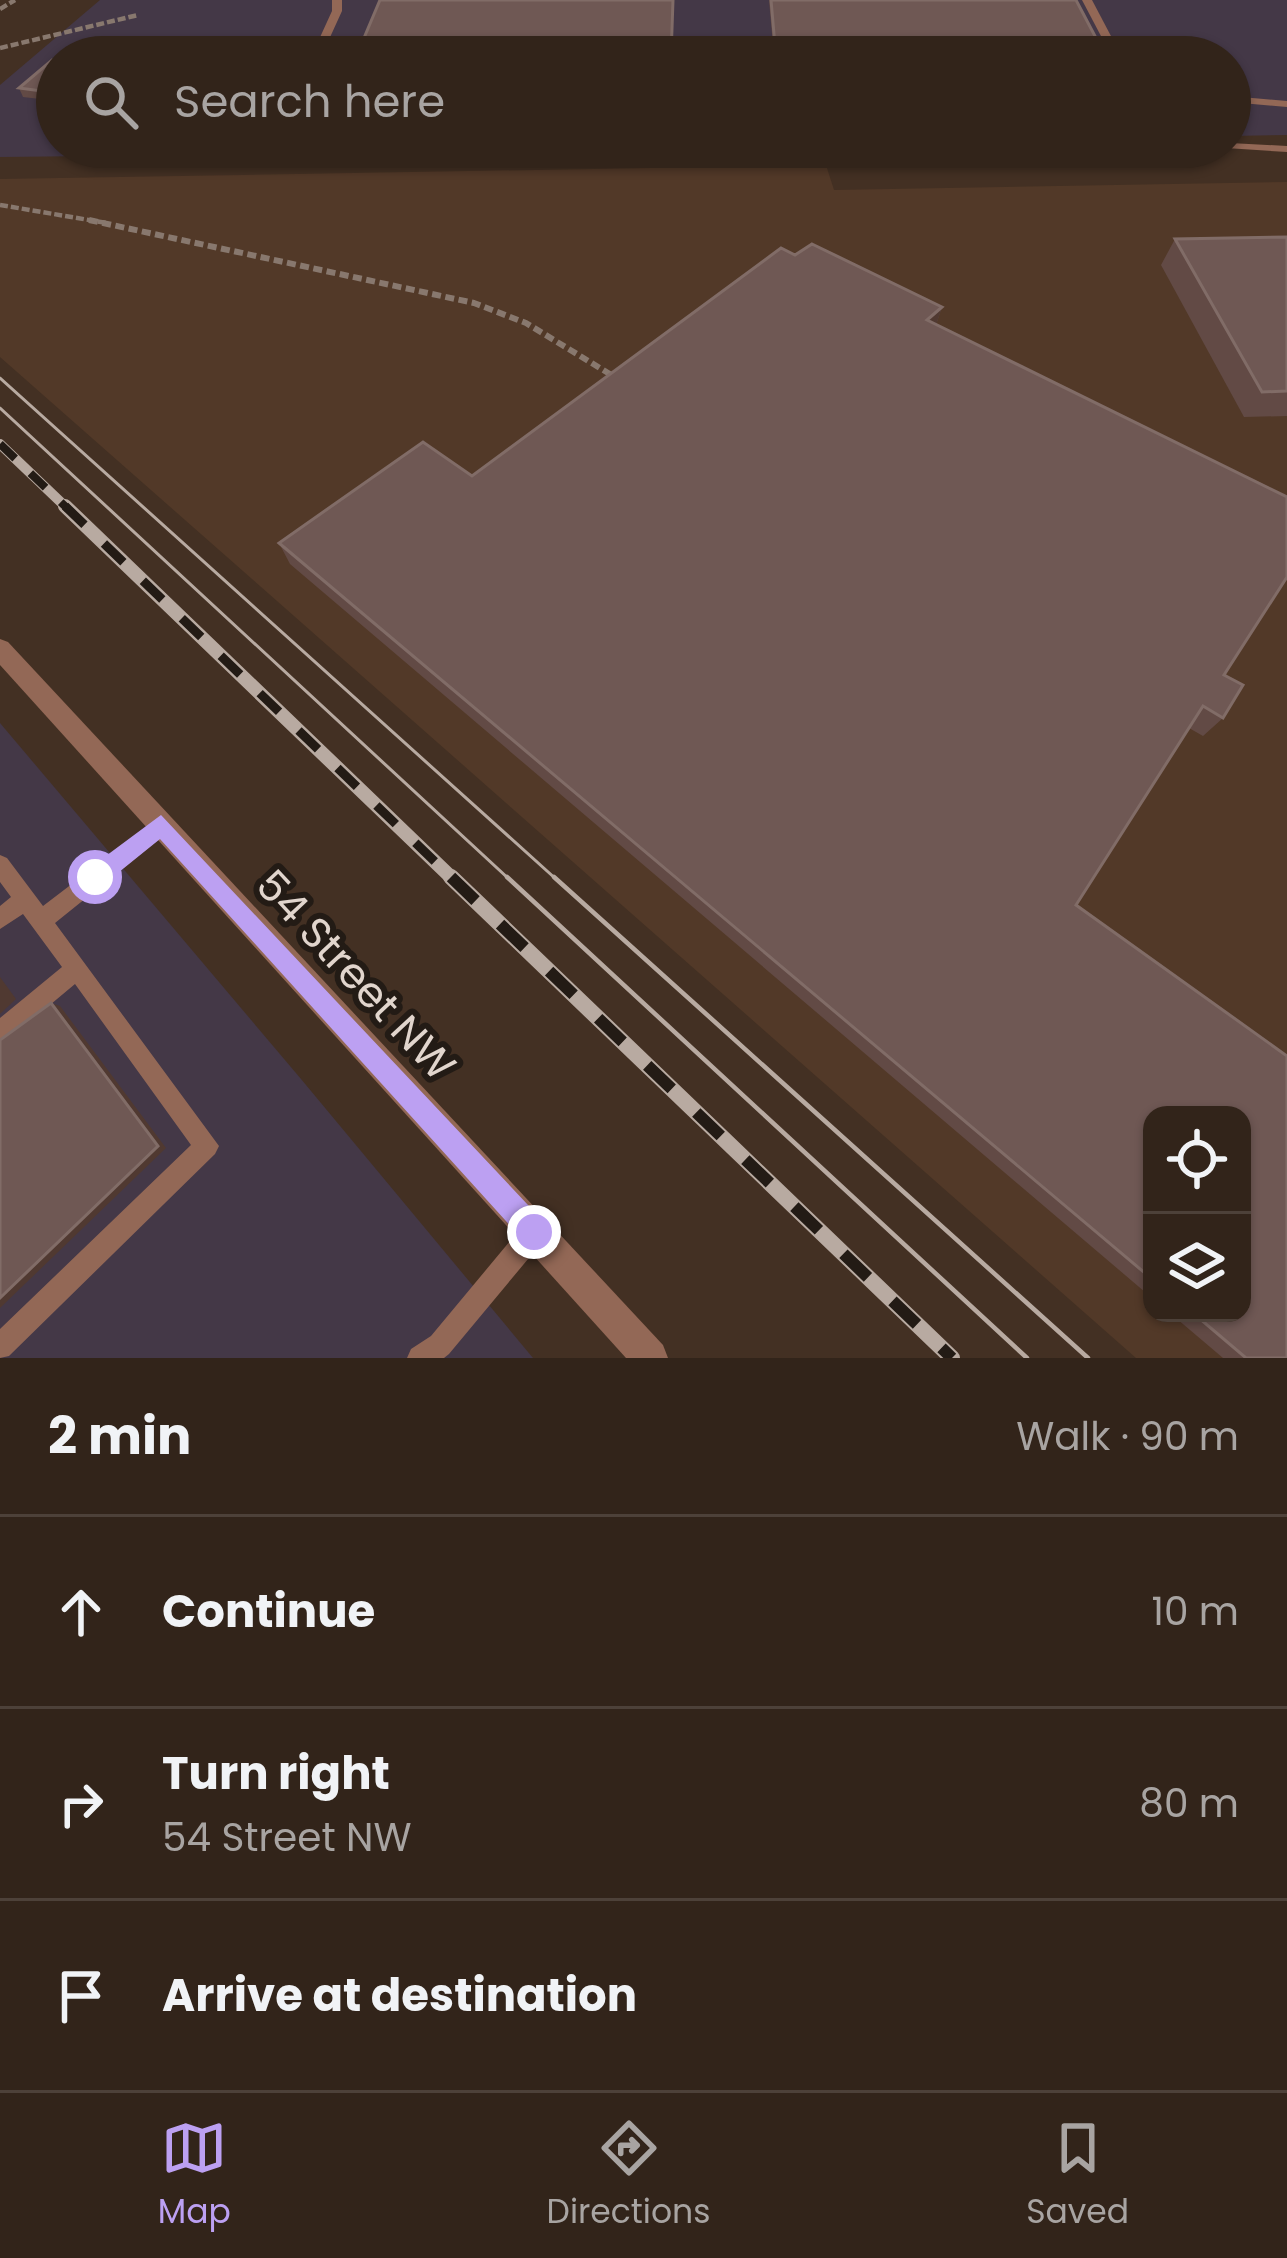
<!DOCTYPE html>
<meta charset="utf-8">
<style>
:root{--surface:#32241a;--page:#3d3027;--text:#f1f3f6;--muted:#a8a4a2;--line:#4d4139;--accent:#bca0f2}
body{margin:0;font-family:Poppins,sans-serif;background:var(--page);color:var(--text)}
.controls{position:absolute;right:36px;bottom:36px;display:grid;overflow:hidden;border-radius:24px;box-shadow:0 3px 9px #0004}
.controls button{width:108px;height:108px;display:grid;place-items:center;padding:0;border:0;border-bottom:3px solid var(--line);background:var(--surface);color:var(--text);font:60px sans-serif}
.stop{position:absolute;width:36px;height:36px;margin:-27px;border:9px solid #bca0f2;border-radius:50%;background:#fff}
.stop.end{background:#bca0f2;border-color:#fff;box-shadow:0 3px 12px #0008}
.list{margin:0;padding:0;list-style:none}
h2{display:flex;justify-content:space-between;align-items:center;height:156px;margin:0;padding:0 48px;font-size:51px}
h2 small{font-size:39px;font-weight:400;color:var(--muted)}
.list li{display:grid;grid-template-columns:78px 1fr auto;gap:36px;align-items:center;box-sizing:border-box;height:192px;padding:0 48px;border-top:3px solid var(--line)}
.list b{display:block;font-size:45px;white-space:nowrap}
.list p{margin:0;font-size:39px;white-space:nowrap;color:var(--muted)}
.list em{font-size:39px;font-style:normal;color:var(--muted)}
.icon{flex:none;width:66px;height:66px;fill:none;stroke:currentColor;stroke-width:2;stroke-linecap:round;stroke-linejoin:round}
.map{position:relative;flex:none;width:1287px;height:1358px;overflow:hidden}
.search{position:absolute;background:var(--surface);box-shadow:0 3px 9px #0004;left:36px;right:36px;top:36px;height:132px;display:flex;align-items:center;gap:30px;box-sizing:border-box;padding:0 42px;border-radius:66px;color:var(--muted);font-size:45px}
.sheet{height:732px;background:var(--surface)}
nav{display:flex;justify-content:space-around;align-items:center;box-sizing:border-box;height:168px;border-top:3px solid var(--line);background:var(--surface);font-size:33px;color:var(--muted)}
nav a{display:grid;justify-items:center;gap:6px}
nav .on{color:var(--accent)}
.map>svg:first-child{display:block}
.commercial{fill:#443847}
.built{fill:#523928;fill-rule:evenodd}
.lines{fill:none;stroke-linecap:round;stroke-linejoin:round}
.path-far1{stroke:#88786e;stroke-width:4.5;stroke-dasharray:8 3;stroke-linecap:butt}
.path{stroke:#88786e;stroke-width:6;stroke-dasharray:9 4.5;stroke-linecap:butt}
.lane{fill:#936856;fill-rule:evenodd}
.street{fill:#936856;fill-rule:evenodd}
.tram-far1{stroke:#b8aaa1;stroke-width:3}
.tram{stroke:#b8aaa1;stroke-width:4.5}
.rail-far2-casing{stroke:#b8aaa1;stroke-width:10}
.rail-far1-casing{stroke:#b8aaa1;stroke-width:14}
.rail-casing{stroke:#b8aaa1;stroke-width:16}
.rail-far2{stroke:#231b15;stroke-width:8;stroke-dasharray:21;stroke-linecap:butt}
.rail-far1{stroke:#231b15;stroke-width:9;stroke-dasharray:27;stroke-linecap:butt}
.rail{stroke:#231b15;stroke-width:12;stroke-dasharray:34;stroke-linecap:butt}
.wall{fill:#624a45}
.shaded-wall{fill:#503931}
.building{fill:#6f5854;stroke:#816c67;stroke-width:3}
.route{fill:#bca0f2}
.labels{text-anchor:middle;stroke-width:12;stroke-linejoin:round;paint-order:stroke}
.near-street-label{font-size:42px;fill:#e1d5cd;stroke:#231b15}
</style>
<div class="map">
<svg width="1287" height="1358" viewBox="0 0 1287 1358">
<rect width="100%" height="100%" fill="#433023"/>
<g class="commercial">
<path d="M100,0H1287V135L1230,136V57H57V147H916L0,157V85Z"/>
<path d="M0,723L301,1079L533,1358H0Z"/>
</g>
<path class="built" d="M826,165L834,190L1287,182V1358H1136L0,357V179ZM1152,1115H1242V1313H1152Z"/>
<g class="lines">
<g class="path-far1">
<path d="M0,9L15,0"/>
<path d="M0,48L138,15"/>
<path d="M0,205L107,223"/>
</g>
<path class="path" d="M89,220L474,303L526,323L613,376"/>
<g class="lane">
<path d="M332,0H342V11L321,57H311L332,11Z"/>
<path d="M1082,0H1092L1122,57H1112Z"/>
<path d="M1230,96L1287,101V107L1230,102Z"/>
<path d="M1230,143L1287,146V152L1226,148L1230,147Z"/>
<path d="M161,816L168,818L171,825L168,832L55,923L219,1146L215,1154L9,1356L0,1358V1329L191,1145L75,984L8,1040L0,1043V1018L62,967L23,914L0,929V906L11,897L0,882V855L7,858L43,906Z"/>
<path d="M534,1220L543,1223L546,1232L543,1241L449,1354L444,1358H407L411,1349L431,1336L525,1223Z"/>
</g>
<path class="street" d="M0,639L8,642L663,1345L668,1358H626L0,665Z"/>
<g class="tram-far1">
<path d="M0,378L557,880"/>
<path d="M0,408L510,880"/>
</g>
<g class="tram">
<path d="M507,877L1027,1358"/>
<path d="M554,877L1088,1358"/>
</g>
<g class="rail-far2-casing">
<path id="rail-far2" d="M0,444L68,509"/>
</g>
<g class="rail-far1-casing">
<path id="rail-far1" d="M65,506L454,880"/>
</g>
<g class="rail-casing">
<path id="rail" d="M451,877L952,1358"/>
</g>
<use href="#rail-far2" class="rail-far2"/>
<use href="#rail-far1" class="rail-far1"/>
<use href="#rail" class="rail"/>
</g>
<g class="wall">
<path d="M769,0H1076L1106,57H774Z"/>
<path d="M57,61V101L23,97L19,88Z"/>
<path d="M1287,237V416L1244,417L1161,265L1175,239Z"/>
<path d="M942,307L936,325L1224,675L1223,718L1203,736L1189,728L1076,905L1287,1358H1223L1170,1313H1242L1152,1115V1298L290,564L279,543L472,476Z"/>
</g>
<g class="shaded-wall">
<path d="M942,307L934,331L927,320Z"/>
<path d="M0,977L16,999L0,1014Z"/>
<path d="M51,1003L60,1006L166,1148L0,1308V1298Z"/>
</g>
<g class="building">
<path d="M380,0H673L671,57H356Z"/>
<path d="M771,0H1076L1106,57H776Z"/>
<path d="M52,60L57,61V93L19,88Z"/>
<path d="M1287,237V391L1262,392L1175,239Z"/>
<path d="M812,244L942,307L927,320L1287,497V577L1224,675L1243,685L1223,718L1203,706L1076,905L1287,1056V1358H1246L1193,1313H1242V1115H1152V1279L279,543L423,442L472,476L781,248L795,255Z"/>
<path d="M51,1003L158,1146L0,1298V1040Z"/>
</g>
<path class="route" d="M161,815L544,1222L548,1232L544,1241L534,1245L524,1241L160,839L103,885H87V870Z"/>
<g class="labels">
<g class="near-street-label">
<text transform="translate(356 975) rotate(47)" y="15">54 Street NW</text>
</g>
</g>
</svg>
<div class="controls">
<button><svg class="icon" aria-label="locate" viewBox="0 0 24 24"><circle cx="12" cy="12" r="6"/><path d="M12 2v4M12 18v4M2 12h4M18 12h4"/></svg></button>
<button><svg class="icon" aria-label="layers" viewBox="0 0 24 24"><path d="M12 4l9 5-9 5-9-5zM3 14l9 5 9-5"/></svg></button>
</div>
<div class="stop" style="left:95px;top:877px"></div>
<div class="stop end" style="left:534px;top:1232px"></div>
<div class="search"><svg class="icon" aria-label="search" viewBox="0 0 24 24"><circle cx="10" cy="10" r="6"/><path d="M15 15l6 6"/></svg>Search here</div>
</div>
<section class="sheet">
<h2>2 min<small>Walk · 90 m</small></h2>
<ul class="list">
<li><svg class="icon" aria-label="ahead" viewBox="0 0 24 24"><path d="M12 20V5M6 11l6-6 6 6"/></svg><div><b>Continue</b></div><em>10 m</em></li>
<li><svg class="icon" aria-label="right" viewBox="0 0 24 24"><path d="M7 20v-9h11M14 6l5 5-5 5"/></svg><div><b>Turn right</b><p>54 Street NW</p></div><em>80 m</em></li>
<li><svg class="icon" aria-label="arrive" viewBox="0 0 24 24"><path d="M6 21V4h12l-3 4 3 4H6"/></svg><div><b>Arrive at destination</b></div></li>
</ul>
</section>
<nav>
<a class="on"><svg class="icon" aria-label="map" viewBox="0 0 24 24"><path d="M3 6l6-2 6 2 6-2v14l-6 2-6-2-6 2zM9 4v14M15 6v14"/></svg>Map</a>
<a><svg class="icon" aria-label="directions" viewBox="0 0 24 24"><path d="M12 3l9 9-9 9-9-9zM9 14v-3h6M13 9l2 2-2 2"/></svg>Directions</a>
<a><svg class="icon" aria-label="saved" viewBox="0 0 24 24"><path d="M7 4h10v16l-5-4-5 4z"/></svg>Saved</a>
</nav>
